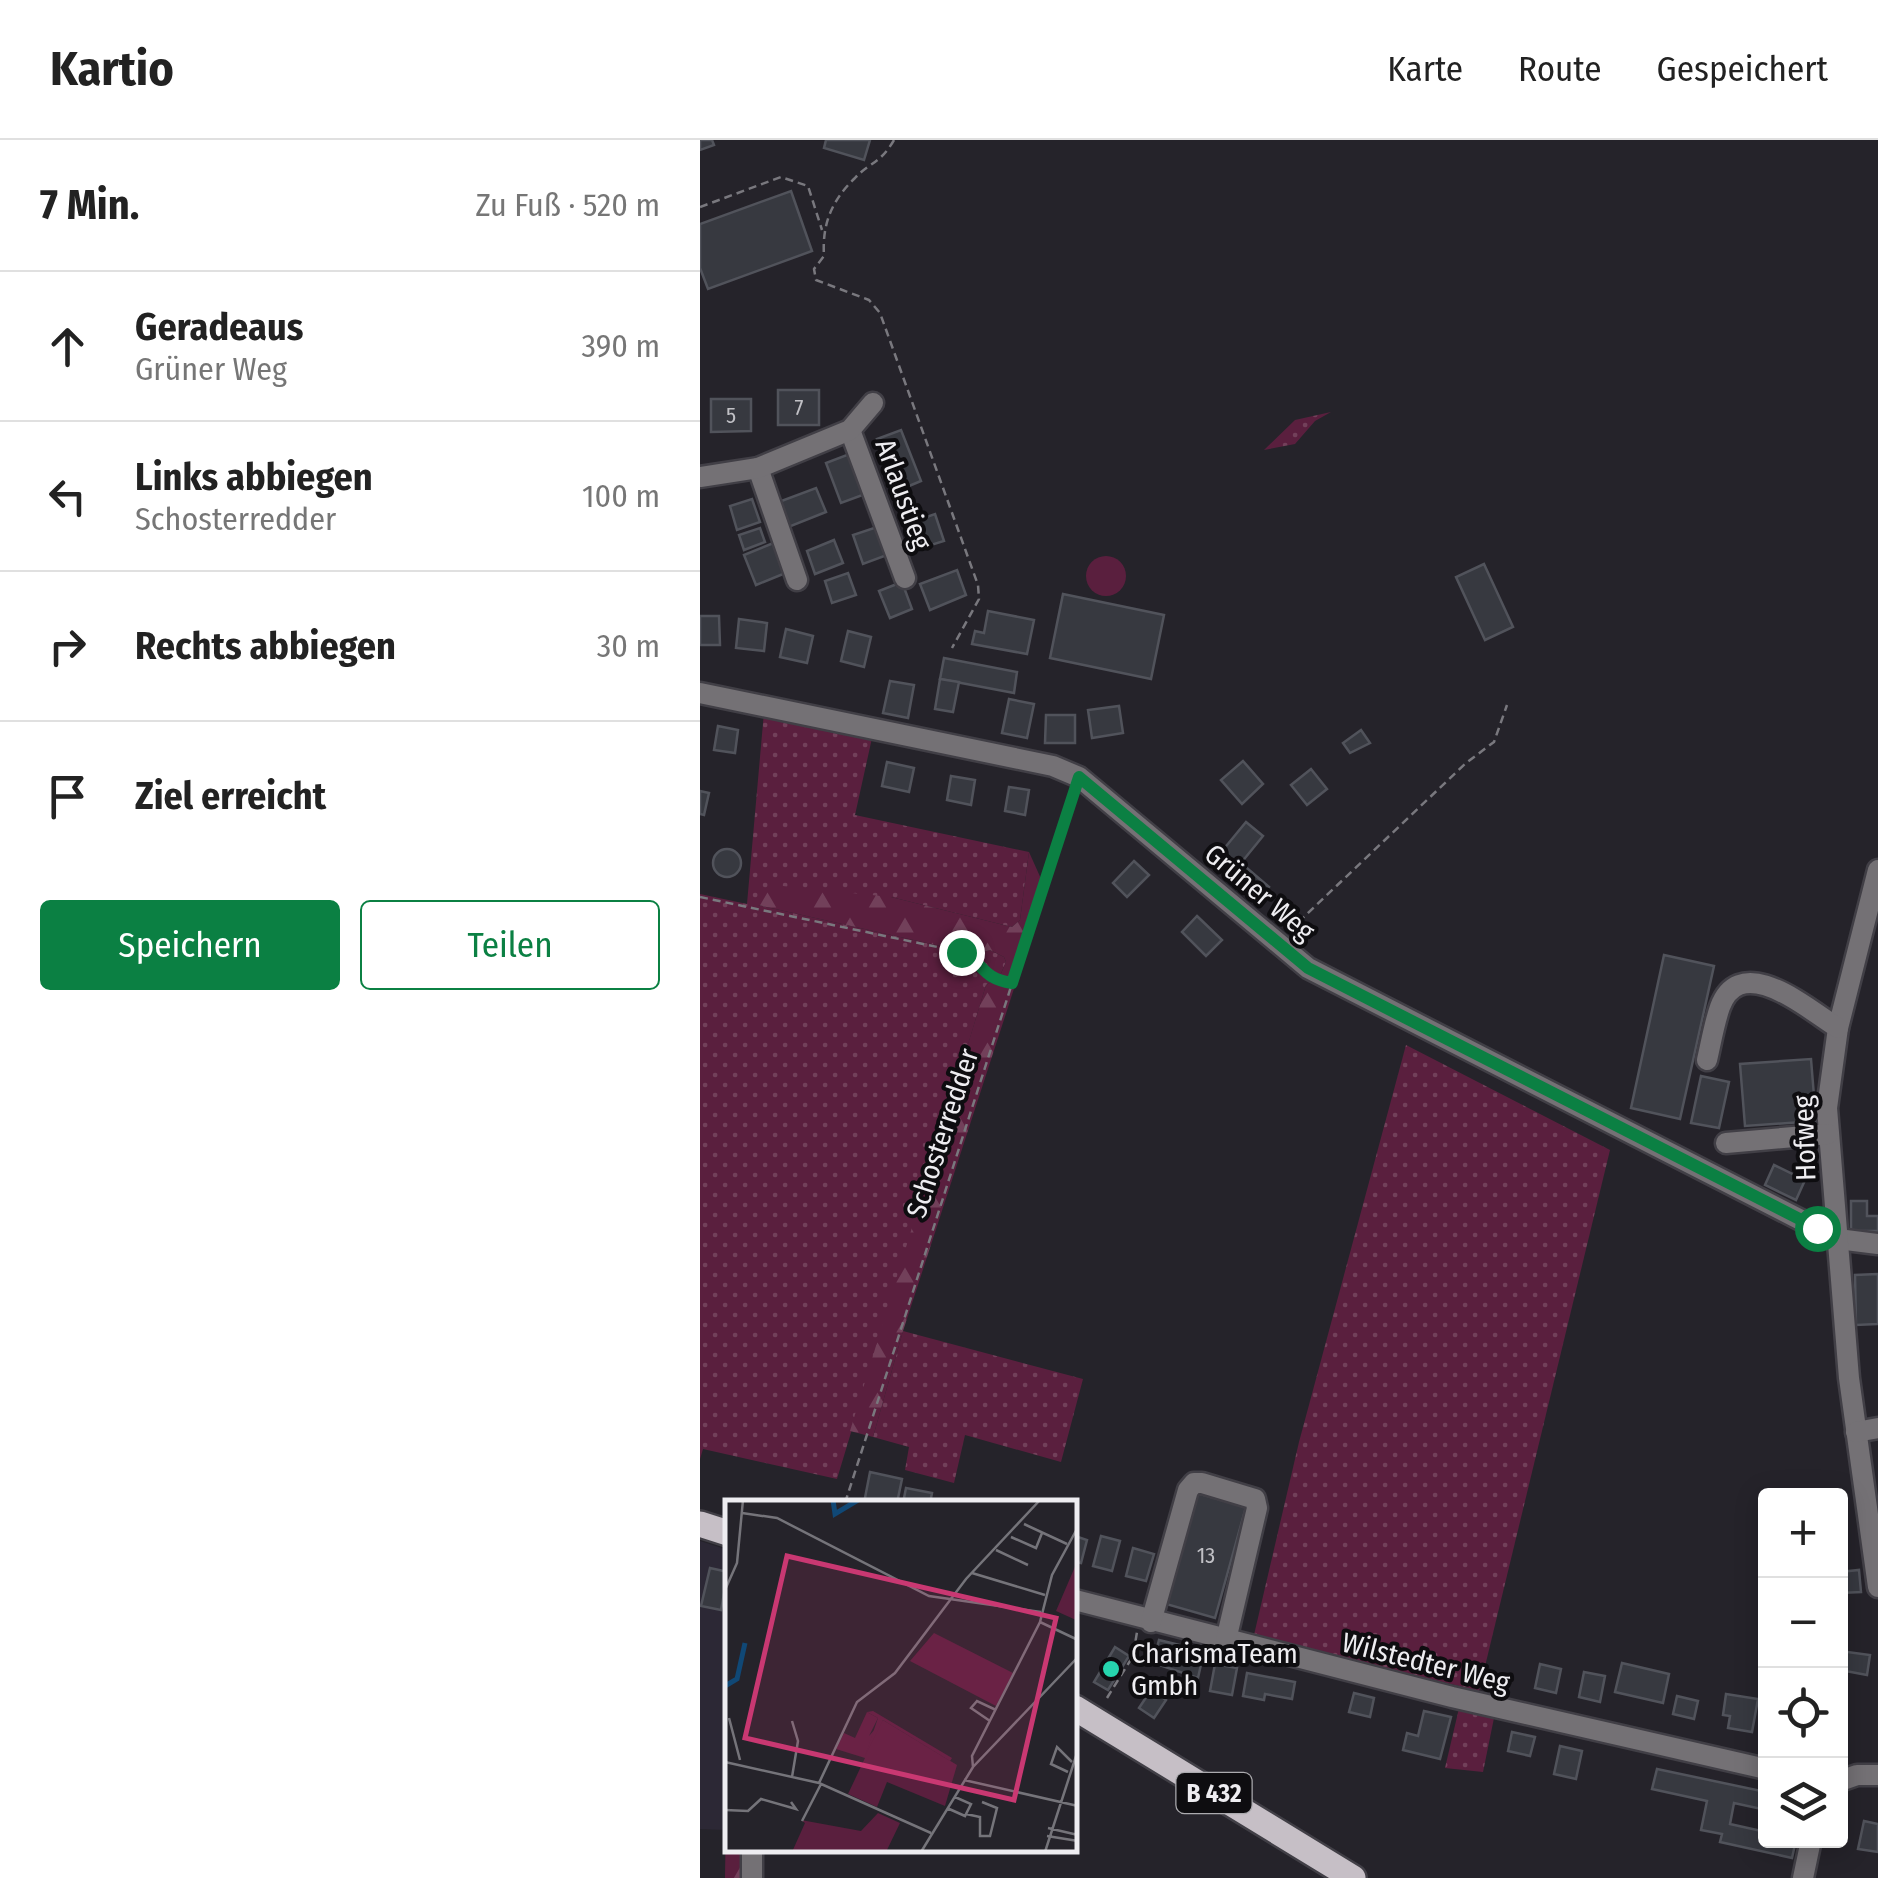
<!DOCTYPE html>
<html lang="de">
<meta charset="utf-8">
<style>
:root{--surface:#fff;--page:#f2f2f2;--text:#222;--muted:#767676;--line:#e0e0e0;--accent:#0b8043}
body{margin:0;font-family:"Fira Sans Condensed",sans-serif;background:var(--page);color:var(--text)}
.controls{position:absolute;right:30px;bottom:30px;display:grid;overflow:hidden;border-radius:10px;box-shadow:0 5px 25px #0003}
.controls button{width:90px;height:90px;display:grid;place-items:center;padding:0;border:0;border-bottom:2px solid var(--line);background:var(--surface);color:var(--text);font:50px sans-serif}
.stop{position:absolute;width:30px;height:30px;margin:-22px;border:8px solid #0b8043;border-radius:50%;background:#fff}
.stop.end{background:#0b8043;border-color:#fff;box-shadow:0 2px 10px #0008}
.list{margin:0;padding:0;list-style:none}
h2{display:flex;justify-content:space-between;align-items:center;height:130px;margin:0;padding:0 40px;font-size:42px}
h2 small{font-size:32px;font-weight:400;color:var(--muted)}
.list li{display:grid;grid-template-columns:65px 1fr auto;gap:30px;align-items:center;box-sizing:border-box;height:150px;padding:0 40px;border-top:2px solid var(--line)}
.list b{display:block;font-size:38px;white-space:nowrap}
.list p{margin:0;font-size:32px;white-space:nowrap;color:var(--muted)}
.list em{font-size:32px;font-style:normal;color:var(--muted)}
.actions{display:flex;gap:20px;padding:30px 40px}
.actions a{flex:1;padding:22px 0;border:2px solid var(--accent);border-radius:10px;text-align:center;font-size:35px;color:var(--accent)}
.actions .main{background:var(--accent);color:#fff}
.icon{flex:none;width:55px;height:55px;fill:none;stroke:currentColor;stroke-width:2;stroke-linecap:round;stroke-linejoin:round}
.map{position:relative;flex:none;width:1178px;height:1738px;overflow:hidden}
header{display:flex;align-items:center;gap:60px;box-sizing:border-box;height:140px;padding:0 50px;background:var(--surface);border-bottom:2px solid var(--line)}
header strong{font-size:48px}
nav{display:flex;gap:55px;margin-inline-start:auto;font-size:35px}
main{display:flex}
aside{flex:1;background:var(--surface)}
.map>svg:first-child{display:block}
.built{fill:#2c2835}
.grass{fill:url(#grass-dots)}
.forest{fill:url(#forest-firs)}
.park{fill:#5a1f3e}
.building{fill:#373940;stroke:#51535b;stroke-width:2.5}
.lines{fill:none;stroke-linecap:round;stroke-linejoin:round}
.minor-casing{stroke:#413f46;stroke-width:25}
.major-casing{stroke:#413f46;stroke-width:30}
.path{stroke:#79787e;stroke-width:2.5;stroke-dasharray:8 5;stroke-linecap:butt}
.minor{stroke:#747175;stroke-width:20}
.major{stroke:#c6bfc6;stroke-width:25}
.route{stroke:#0b8043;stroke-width:12}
.poi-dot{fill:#26d5ae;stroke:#0e0d10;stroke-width:4}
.labels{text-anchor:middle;stroke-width:8;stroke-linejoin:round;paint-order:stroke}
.number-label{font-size:22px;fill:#c0c0c5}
.shield{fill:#0e0d10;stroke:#abaaae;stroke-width:2.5}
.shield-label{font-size:25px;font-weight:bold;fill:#eeedf1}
.street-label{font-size:28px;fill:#eeedf1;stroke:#0e0d10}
.poi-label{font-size:28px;fill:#eeedf1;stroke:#0e0d10;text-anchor:start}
.inset-river{fill:none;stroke:#104876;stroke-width:5}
.inset-road{fill:none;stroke:#75747a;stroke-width:2.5}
.view{fill:#c93872;fill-opacity:0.15;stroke:#c93872;stroke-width:5}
.inset-edge{fill:none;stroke:#eeedf1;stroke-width:5}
</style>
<header>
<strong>Kartio</strong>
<nav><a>Karte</a><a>Route</a><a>Gespeichert</a></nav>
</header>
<main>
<aside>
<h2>7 Min.<small>Zu Fuß · 520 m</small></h2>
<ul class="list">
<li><svg class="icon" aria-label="ahead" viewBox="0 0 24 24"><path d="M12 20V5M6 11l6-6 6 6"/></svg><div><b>Geradeaus</b><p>Grüner Weg</p></div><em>390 m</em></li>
<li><svg class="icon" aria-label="left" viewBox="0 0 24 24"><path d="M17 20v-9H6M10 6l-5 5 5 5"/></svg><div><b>Links abbiegen</b><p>Schosterredder</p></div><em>100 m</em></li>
<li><svg class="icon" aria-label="right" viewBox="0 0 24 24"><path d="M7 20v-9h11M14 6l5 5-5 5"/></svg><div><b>Rechts abbiegen</b></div><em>30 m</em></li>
<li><svg class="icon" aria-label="arrive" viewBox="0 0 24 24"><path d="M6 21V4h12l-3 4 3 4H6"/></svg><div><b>Ziel erreicht</b></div></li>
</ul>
<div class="actions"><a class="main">Speichern</a><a>Teilen</a></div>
</aside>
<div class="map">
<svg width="1178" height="1738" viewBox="0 0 1178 1738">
<defs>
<pattern id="grass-dots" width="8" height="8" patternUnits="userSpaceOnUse" patternTransform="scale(2.5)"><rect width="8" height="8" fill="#5a1f3e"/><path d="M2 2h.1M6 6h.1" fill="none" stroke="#72405a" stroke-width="1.8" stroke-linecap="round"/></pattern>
<pattern id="forest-firs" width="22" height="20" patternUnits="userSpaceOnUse" patternTransform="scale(2.5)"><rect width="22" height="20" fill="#5a1f3e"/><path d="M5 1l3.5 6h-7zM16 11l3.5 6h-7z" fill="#72405a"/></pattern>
</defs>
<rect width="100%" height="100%" fill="#25232a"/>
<path class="built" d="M0,1401L28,1410L25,1690L0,1689Z"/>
<g class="grass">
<path d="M631,272L615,281L595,304L564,310L595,280Z"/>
<path d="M64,572L172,598L155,675L329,712L320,780L312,787L191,757L58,765L276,814L290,810L304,817L306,822L299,838L286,845L137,1339L3,1309L0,1319V754L47,764Z"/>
<path d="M706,905L910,1010L779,1551L554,1495L599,1302Z"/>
<path d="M203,1191L383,1239L361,1322L265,1295L254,1343L205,1330L209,1307L173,1297Z"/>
<path d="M760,1564L795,1573L783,1632L745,1628Z"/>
</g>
<g class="forest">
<path d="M329,712L346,750L203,1191L173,1297L150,1291L286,845L299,838L306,822L304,817L290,810L276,814L58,765L64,750L73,745L191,757L312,787L320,780Z"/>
<path d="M27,1613L28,1710L63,1711L64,1738H25Z"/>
</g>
<circle class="park" cx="406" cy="436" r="20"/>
<g class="building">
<path d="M0,0H12L14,5L0,10Z"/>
<path d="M126,0H170L164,20L124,8Z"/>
<path d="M91,51L112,111L8,149L0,128V84Z"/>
<rect x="78" y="250" width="41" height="35"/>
<path d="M11,259H51V291L11,292Z"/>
<path d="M201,290L221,341L197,351L177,299Z"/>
<path d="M152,313L168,353L141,363L126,323Z"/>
<path d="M116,348L126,372L86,388L76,363Z"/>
<path d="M52,359L60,382L37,390L30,366Z"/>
<path d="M235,374L244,401L218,409L209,383Z"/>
<path d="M177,387L187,415L163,424L153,395Z"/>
<path d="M60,388L65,402L44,410L39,395Z"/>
<path d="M134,400L143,423L115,434L107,411Z"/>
<path d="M76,402L88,432L56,445L44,415Z"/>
<path d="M784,424L813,487L785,500L756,437Z"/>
<path d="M257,430L266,455L230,470L220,444Z"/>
<path d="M148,433L156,455L132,463L125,441Z"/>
<path d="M202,442L212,469L190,478L179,451Z"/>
<path d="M363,454L464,475L451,539L350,518Z"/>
<path d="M288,471L334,480L327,514L272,504L275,491L284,493Z"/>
<path d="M0,476H19L20,505H0Z"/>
<path d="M39,479L67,483L64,511L36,508Z"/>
<path d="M86,489L113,496L107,523L80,517Z"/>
<path d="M148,491L171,497L164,527L141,521Z"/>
<path d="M244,518L317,532L314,553L240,539Z"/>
<path d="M240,539L259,542L253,572L235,569Z"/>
<path d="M190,541L214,545L208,578L183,573Z"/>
<path d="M309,559L334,564L327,598L302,593Z"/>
<path d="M419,566L423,593L392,598L388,570Z"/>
<path d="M346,575H375V603H345Z"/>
<path d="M18,586L38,590L35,613L14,610Z"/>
<path d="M661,590L670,603L650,613L643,603Z"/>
<path d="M543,621L563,644L542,664L521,640Z"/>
<path d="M187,622L214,628L209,652L182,646Z"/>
<path d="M611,629L627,649L607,665L591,645Z"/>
<path d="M251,636L275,640L271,665L247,660Z"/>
<path d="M309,647L329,650L325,675L305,671Z"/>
<path d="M0,651L9,653L4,675L0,674Z"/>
<path d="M546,682L563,696L541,723L569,747L558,761L513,722Z"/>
<circle cx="27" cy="723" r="14"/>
<path d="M434,721L449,735L427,757L413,743Z"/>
<path d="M497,776L522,800L506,816L482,792Z"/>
<path d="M964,815L1014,826L980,979L931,968Z"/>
<path d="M1111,919L1116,981L1045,986L1040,924Z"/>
<path d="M1001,936L1029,942L1019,988L991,983Z"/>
<path d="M1074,1025L1105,1040L1096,1060L1065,1045Z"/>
<path d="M1151,1061H1167V1076H1178V1091H1151Z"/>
<path d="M1178,1134V1184L1156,1185L1155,1135Z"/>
<path d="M170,1332L202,1339L197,1363H164Z"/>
<path d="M206,1348L232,1353L230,1363H203Z"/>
<path d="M497,1353L546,1367L515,1478L466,1464Z"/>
<path d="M375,1396L387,1400L381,1423L375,1422Z"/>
<path d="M401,1396L420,1401L412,1431L393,1426Z"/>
<path d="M433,1408L454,1414L446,1441L426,1436Z"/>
<path d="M10,1428L28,1432L21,1470L1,1466Z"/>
<path d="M1159,1430L1161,1452L1140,1453V1432Z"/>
<path d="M459,1500L504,1511L498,1538L453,1523Z"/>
<path d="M415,1507L429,1516L408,1550L394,1542Z"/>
<path d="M1140,1511L1170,1515L1167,1535L1140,1530Z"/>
<path d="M922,1523L969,1534L963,1563L915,1552Z"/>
<path d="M515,1524L537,1528L532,1555L510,1551Z"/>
<path d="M840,1524L861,1529L856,1553L835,1548Z"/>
<path d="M884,1532L905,1536L900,1562L879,1557Z"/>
<path d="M547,1533L595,1542L592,1559L565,1554L564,1560L543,1556Z"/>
<path d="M451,1550L466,1560L454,1578L439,1568Z"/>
<path d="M654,1553L674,1558L670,1577L649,1572Z"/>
<path d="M1026,1554L1058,1559L1052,1592L1028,1588L1030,1576L1023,1575Z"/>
<path d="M977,1556L998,1561L994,1579L973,1574Z"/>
<path d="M724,1571L751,1577L740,1619L703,1610L707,1593L718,1596Z"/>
<path d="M812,1592L835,1597L830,1616L808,1611Z"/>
<path d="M860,1606L882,1611L876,1639L854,1634Z"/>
<path d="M957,1629L1066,1652V1670L1034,1663L1030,1684L1066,1692V1700H1096L1092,1718L1020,1702L1022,1694L1001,1690L1007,1661L952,1649Z"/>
<path d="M1164,1681L1178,1684V1712L1158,1709Z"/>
</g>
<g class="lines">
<g class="minor-casing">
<g id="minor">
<path d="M150,290L205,438"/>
<path d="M58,328L97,440"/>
<path d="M0,337L58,328L150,290L173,263"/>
<path d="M0,553L353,626L379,637L608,828L1138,1099L1178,1104"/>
<path d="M1178,730L1138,888L1127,968L1149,1238L1178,1447"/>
<path d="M1007,920C1011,903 1014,884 1020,867C1041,810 1109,870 1138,888"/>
<path d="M1026,1003L1128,994"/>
<path d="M1156,1292L1178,1288"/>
<path d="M375,1460L752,1557L1066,1629"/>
<path d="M451,1482L488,1350L494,1343H502L555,1359L557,1368L526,1500"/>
<path d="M1140,1641L1157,1635H1178"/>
<path d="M52,1710V1738"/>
<path d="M1103,1738L1111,1700"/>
</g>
</g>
<g class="major-casing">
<g id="major">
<path d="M0,1384L28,1393"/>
<path d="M375,1568L653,1738"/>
</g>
</g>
<g class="path">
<path d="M194,0C180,24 171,21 155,38C131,61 122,85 124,116L114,129L116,140L169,160L180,173L278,445L279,459L252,508"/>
<path d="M0,67L81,37L108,46L122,90"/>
<path d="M0,757L261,812C283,822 282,838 311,842"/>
<path d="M589,791L766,623L794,602L807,565"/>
<path d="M145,1363L372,657"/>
<path d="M407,1558L433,1516L437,1492"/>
</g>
<use href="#minor" class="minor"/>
<use href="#major" class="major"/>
</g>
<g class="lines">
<path class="route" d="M261,812C285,823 280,838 312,843L379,637L608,828L1117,1088"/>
</g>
<circle class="poi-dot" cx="411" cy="1529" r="10"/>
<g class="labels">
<g class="number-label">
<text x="99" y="275">7</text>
<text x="31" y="283">5</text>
<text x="506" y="1423">13</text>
</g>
<rect class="shield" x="476.5" y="1633" width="75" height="40" rx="8"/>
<g class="shield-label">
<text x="514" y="1662">B 432</text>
</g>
<g class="street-label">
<text transform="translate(204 354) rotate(70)" y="10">Arlaustieg</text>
<text transform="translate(560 752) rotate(40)" y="10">Grüner Weg</text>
<text transform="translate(242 993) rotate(-72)" y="10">Schosterredder</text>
<text transform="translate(1104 998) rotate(-92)" y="10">Hofweg</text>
<text transform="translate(726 1522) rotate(14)" y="10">Wilstedter Weg</text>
</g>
<g class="poi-label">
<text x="431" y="1523">CharismaTeam<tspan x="431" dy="32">Gmbh</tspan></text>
</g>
</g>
<g transform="translate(25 1360)">
<rect width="352" height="352" fill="#25232a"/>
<path d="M352,62L353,118L351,120L331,111ZM209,133L288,173L271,206L185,161ZM142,212L153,218L144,236L158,220L232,265L220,306L162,282L152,307L123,294L140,258L111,249L119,233L130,238ZM153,313L175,323L161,352H67L80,323L76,320L136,331Z" fill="#5a1f3e"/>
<path d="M148,211L227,258L225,261L158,220L140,256L153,218L142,212Z" fill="#5a1f3e"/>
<path class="inset-river" d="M108,0L110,14L133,0M0,186L12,179L20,143"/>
<path class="inset-road" d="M17,13L52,18L204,96L316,112M299,24L342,44M286,37L311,48L317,33M271,50L303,65M247,73L320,95M0,90L12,63L18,0M315,122L353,140M4,218L15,260M265,221L246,208L252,201L271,210M0,262L94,283L206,333M248,267L247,256L315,122L327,75L353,27M343,272L326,264L332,247L347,262M67,277L73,241L67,221M239,280L353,306M94,283L132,202L170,173L241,79L315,0M222,308L240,316L246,304L230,297M0,310L23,311L36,299L71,309L66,302M241,314L255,317V336H265L272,308L257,302M77,321L96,284M323,328L353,335M322,336L353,341M196,352L248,267L353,157M320,352L353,250"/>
<path class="view" d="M62,56L331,118L289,300L20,238Z"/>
<rect width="352" height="352" class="inset-edge"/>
</g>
</svg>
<div class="controls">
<button>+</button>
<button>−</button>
<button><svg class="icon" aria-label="locate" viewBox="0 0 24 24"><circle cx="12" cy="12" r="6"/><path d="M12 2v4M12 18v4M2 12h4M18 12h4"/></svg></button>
<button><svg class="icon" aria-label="layers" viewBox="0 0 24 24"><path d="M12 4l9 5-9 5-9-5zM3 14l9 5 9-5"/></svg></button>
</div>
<div class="stop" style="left:1117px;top:1088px"></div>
<div class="stop end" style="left:261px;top:812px"></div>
</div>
</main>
